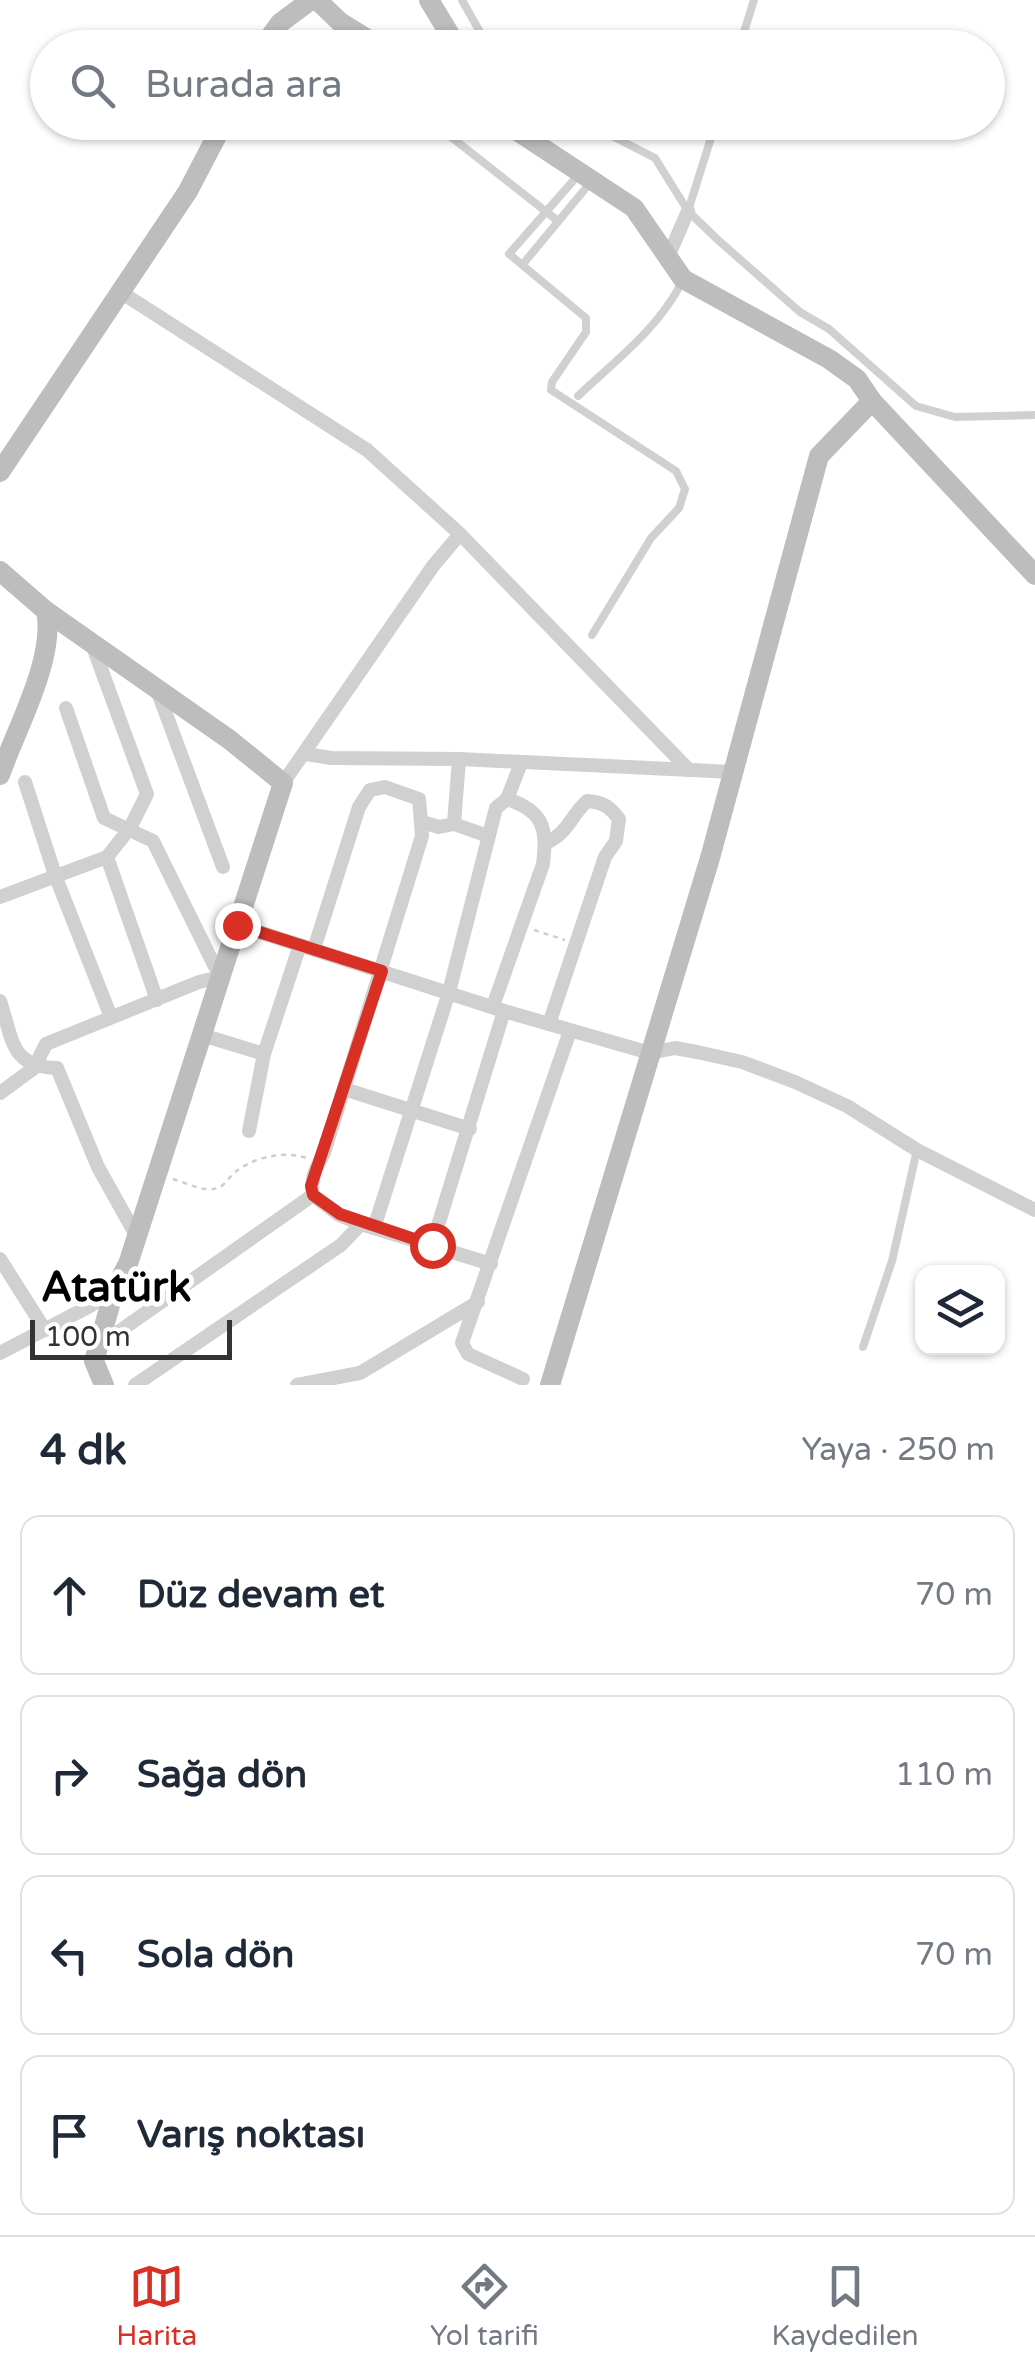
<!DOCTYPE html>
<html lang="tr">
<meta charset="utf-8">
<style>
:root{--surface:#fff;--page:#f6f6f7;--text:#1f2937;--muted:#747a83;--line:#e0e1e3;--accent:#d93025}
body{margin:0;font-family:"Varela Round",sans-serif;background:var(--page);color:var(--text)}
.controls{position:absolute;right:30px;bottom:30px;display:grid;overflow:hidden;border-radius:20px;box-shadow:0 2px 8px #0004}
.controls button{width:90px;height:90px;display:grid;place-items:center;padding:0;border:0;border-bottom:2px solid var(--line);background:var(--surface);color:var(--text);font:50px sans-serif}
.scale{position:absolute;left:30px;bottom:25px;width:202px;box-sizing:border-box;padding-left:10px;border:5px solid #333;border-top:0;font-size:28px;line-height:35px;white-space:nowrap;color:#333;-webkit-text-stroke:8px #fff;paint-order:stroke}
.stop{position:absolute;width:30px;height:30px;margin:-22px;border:8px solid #d93025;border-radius:50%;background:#fff}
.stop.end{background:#d93025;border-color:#fff;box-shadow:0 2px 10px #0008}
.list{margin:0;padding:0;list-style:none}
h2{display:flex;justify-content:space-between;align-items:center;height:130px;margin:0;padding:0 40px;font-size:42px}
h2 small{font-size:32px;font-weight:400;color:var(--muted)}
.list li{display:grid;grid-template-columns:65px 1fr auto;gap:30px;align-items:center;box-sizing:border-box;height:160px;margin:0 20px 20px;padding:0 20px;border:2px solid var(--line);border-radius:20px}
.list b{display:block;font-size:38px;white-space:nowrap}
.list em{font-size:32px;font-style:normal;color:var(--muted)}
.icon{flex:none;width:55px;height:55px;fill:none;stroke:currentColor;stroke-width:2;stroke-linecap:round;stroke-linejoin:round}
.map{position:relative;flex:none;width:1035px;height:1385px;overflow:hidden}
.search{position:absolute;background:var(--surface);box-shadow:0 2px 8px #0004;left:30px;right:30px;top:30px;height:110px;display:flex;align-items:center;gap:25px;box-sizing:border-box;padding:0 35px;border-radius:55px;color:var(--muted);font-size:38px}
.sheet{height:850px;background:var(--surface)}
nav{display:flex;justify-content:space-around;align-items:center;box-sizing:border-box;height:140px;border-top:2px solid var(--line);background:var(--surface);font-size:28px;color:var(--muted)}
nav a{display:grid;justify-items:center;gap:5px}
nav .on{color:var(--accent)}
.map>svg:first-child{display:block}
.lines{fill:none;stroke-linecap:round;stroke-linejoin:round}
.path{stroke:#cdcdcd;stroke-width:2.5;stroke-dasharray:5 5;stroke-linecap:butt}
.lane{stroke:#d0d0d0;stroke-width:8}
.street{stroke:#d0d0d0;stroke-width:14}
.secondary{stroke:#bdbdbd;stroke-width:20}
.route{stroke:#d93025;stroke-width:12}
.labels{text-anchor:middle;stroke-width:10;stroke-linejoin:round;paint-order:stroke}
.district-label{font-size:42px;font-weight:bold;fill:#000;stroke:#fff}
</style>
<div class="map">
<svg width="1035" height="1385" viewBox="0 0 1035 1385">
<rect width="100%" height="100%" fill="#fff"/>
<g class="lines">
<g class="path">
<path d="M534,930L565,940"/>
<path d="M173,1179C187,1183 206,1194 220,1187C227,1183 231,1174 238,1170C257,1156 285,1151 307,1158"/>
</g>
<g class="lane">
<path d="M462,0L489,48"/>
<path d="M739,48L754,0"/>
<path d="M432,122L558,221"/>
<path d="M585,122L655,158L688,211L718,240L800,312L829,329L916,406L955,417L1035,415"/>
<path d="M580,173L509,254L586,318V332L552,382L551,390L676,471L685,489L679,508L651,538L592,635"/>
<path d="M688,211L716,122"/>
<path d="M523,264L590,183"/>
<path d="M578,396C617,359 657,330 682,282"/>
<path d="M863,1347L892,1261L917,1150"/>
</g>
<g class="street">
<path d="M668,257L688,211"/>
<path d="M119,291L367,450L460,534L689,770"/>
<path d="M157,690L223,867"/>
<path d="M306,754L331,758L459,759L733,772"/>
<path d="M459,759L454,824L488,836"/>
<path d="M25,782L55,875L111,1017"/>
<path d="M283,783L433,566L460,534"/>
<path d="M507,799L521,763"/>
<path d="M422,822L439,827L454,824"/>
<path d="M546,843C569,832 569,818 587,801C603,802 610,807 619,819L616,841L605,857L549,1024"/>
<path d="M107,857L157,1000"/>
<path d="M0,897L107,857L130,828L147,794L92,644"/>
<path d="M237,925L504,1011L650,1053L675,1048L697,1052L742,1062L795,1082L847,1106L917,1150L1035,1210"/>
<path d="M314,949L359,807L370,790L385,787L419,799L422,836L324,1153C316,1168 310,1178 313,1195L339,1215L361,1224L491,1264"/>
<path d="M0,1001C13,1039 10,1067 57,1068L98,1167L137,1237"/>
<path d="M202,1035L264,1054"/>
<path d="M344,1089L470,1129"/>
<path d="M0,1093L34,1068L46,1044L199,982L220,977L153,841L104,818L66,708"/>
<path d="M249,1131L264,1054L300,945"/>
<path d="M374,1228L449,992L496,808L507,799C543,811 548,828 543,864L493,1006"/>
<path d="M432,1245L504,1011"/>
<path d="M0,1259L45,1330"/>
<path d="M100,1345L313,1195"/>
<path d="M0,1353L90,1306L114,1289"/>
<path d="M523,1379L468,1354L462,1343L570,1031"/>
<path d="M135,1385L341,1245L361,1224"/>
<path d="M297,1385L360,1373L478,1302"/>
</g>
<g class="secondary">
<path d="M317,0L340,22L382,48"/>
<path d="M429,0L458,48"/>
<path d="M262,48L280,23L311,0"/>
<path d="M519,122L517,131L634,208L683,279L829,359L857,379L872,401L819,456L710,858L550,1385"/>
<path d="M872,401L1035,575"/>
<path d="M0,472L188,191L224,122"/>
<path d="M0,571L46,611L230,740L283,783L128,1264L115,1288L94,1361L104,1385"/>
<path d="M0,775C16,729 56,658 46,611"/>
</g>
</g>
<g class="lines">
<path class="route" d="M237,925L382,971L311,1186L313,1195L340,1214L432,1245"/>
</g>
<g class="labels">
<g class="district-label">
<text x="116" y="1301">Atatürk</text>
</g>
</g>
</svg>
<div class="controls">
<button><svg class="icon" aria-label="layers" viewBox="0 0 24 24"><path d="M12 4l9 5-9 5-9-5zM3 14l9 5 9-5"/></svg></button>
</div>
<div class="scale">100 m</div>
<div class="stop" style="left:432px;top:1245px"></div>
<div class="stop end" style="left:237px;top:925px"></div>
<div class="search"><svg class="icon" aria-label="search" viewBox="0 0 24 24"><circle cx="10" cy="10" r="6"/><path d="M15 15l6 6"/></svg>Burada ara</div>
</div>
<section class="sheet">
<h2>4 dk<small>Yaya · 250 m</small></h2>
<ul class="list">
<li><svg class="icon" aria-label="ahead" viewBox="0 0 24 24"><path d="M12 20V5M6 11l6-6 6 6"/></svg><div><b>Düz devam et</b></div><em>70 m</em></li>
<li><svg class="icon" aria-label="right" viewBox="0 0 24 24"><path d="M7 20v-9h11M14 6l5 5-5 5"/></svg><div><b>Sağa dön</b></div><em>110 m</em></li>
<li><svg class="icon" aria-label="left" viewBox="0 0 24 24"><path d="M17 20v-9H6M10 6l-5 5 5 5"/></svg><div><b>Sola dön</b></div><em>70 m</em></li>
<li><svg class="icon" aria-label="arrive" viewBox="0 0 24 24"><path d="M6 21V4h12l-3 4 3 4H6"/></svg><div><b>Varış noktası</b></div></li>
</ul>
</section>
<nav>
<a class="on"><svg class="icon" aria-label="map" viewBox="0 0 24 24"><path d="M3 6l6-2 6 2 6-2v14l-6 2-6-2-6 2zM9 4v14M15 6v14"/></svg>Harita</a>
<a><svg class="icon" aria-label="directions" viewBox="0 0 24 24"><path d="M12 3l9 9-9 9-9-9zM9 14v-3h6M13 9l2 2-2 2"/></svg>Yol tarifi</a>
<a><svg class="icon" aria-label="saved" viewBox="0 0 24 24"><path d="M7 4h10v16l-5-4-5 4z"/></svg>Kaydedilen</a>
</nav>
